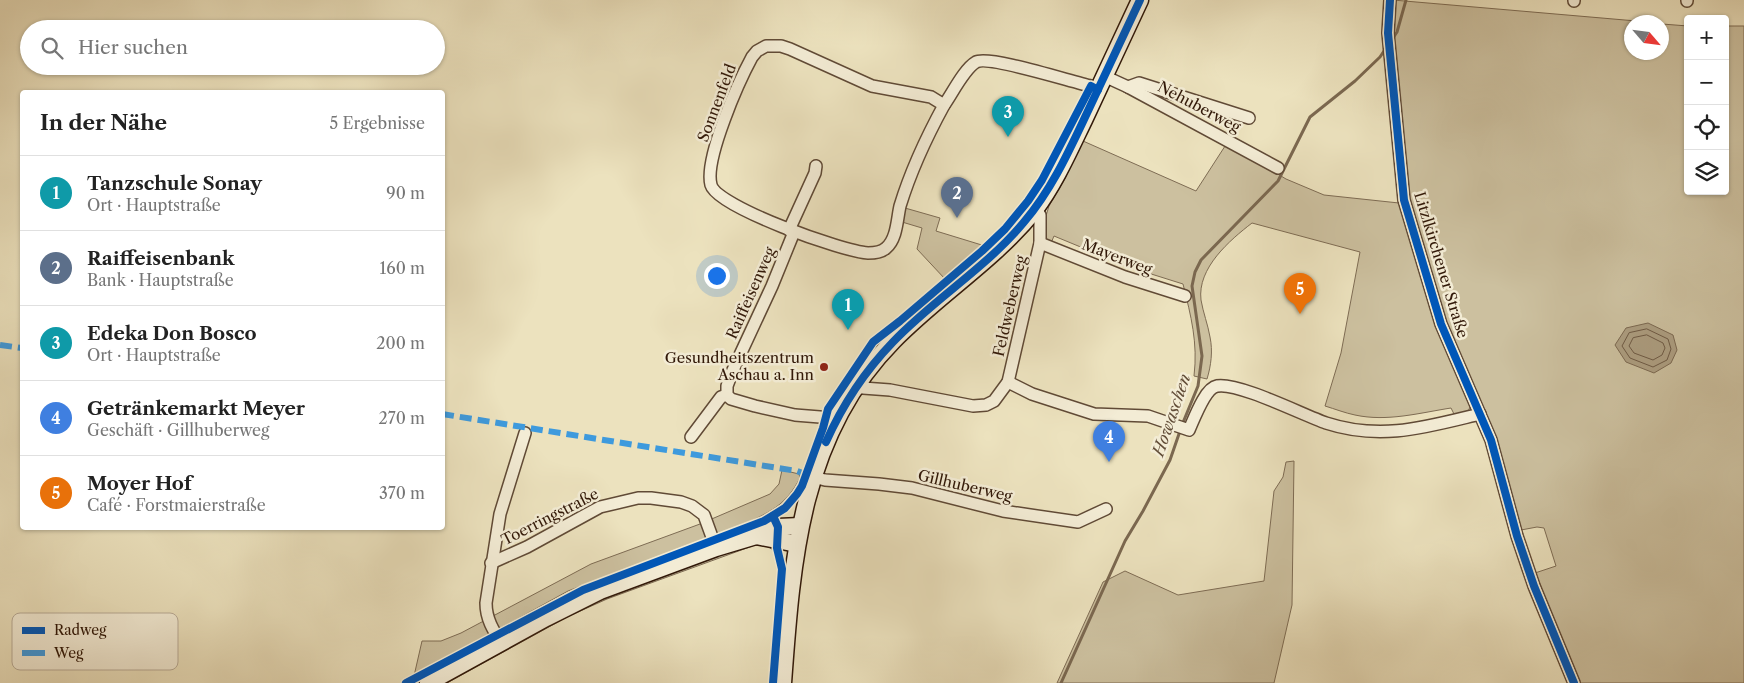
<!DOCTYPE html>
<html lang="de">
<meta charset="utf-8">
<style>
:root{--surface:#fff;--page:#f2f2f2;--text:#222;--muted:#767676;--line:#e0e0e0;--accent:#b45309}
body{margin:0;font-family:"Libre Caslon Text",serif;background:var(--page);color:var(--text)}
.controls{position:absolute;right:15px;top:15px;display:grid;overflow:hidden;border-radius:5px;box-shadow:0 1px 4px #0004}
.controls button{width:45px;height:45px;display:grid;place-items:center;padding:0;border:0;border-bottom:1px solid var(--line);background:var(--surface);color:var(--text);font:25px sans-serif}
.compass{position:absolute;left:1624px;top:15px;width:45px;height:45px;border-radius:50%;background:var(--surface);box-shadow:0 1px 4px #0004;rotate:118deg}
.you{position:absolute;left:716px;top:275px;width:18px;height:18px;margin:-12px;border:4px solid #fff;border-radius:50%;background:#1a73e8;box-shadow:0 0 0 8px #1a73e833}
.badge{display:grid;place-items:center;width:32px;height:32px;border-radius:50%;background:var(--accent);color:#fff;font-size:16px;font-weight:700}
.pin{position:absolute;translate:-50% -41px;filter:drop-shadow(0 1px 2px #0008)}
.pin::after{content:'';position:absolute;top:26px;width:18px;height:15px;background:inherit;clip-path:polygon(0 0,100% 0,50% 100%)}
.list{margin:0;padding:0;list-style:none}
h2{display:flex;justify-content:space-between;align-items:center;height:65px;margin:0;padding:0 20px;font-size:21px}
h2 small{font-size:16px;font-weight:400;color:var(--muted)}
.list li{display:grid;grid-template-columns:32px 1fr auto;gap:15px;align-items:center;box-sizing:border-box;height:75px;padding:0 20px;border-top:1px solid var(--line)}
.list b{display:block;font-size:19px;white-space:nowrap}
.list p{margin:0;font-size:16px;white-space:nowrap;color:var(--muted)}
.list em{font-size:16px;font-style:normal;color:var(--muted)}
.icon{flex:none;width:28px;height:28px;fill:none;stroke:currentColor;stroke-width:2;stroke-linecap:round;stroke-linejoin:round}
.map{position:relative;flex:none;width:1744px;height:683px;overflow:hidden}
.search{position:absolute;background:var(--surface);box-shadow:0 1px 4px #0004;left:20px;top:20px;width:425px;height:55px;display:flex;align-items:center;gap:12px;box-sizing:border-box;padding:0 18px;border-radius:28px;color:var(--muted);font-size:19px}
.panel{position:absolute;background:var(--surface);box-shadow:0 1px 4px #0004;left:20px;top:90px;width:425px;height:440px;border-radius:5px}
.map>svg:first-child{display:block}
.green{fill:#ccc09f;stroke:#7e6c54}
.water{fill:#ac9d80;stroke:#7b6850}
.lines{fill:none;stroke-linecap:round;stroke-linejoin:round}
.shore{stroke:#6e5a44;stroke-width:1}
.stream{stroke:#7b6850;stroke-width:3}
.street-casing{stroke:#604a36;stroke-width:14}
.secondary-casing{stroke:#311808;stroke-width:19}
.street{stroke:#f3ecd5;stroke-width:11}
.secondary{stroke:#f3ecd5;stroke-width:16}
.quiet{stroke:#3e9add;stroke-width:6;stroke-dasharray:12 6;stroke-linecap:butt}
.cycleway-casing{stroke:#f3ecd5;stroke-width:11}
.cycleway{stroke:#0057b8;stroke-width:8}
.poi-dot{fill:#8f2418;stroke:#f3ecd5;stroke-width:2}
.labels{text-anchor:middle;stroke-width:5;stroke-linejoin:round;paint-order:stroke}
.street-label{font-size:15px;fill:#311808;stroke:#f3ecd5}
.poi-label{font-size:15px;fill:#311808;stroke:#f3ecd5;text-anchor:end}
.water-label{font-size:16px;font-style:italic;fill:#624d38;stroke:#f3ecd5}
.key{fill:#f3ecd5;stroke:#b9ac98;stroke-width:1}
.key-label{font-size:14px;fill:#311808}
</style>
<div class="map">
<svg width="1744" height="683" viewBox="0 0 1744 683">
<rect width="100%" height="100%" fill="#ece2be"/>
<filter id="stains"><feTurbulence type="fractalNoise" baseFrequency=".004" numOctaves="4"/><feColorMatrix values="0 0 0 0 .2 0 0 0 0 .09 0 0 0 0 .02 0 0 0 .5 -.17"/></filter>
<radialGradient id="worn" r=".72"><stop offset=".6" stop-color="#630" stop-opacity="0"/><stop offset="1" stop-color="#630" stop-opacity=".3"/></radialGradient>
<g class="green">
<path d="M1393,0L1648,22H1632V52H1662V24L1688,26V191H1725V26H1744V683H1580L1535,573L1556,566L1544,528L1537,527L1521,530L1444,320L1407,199L1396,60L1393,50Z"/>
<path d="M1083,141L1196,191L1227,143L1286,179L1324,195L1399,203L1470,401C1471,412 1466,414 1456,418L1451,408C1419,413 1387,422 1355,415C1345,413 1335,409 1325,406L1341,353L1360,252L1252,223C1230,240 1197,268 1201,300C1203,312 1208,325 1210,337C1213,351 1211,366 1207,379L1194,376C1198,343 1191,316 1183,284L1129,267L1054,236L1051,243L1043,235L1045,219L1049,206L1063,182Z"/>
<path d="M905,208L940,218L936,231L985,246L945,279L917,249L922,228L902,222Z"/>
<path d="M888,332L892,334L833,412L831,411V409L872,346Z"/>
<path d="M1294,461L1292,605L1274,683H1057L1103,582L1125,571L1178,595L1264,581L1274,491L1283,477L1286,462Z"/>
<path d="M782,470L799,474L800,478C787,503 774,510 749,522L568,591L414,676L422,641H441L461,633L591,564L700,524L770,494L779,484Z"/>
<path d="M751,542L774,543L777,554C770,546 765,545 755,545L607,599L567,617L447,683H439L617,590Z"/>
</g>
<path class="water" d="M1648,323L1673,335L1677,350L1671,363L1654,373L1626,362L1615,345L1626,328Z"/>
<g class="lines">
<g class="shore">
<path d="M1647,329L1668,339L1671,349L1667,360L1653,367L1630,358L1622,346L1629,333Z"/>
<path d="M1647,335L1663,343L1665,348L1662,355L1653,360L1634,353L1629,346L1633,338Z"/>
</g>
<g class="stream">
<path d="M1393,38L1397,32L1406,0"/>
<path d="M1182,425L1198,386L1202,356L1192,286L1195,272L1201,260L1278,181L1310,117L1355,81L1380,57L1386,48"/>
<path d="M1061,683L1125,541L1143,511L1170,460L1180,431"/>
</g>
<g class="street-casing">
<g id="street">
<path d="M1390,0L1388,33L1404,200L1441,324L1491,440L1517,536L1534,586L1574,683"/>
<path d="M1574,0V1"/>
<path d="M1687,1V0"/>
<path d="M766,46H781L790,49L872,86L931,97L944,105C926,138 911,170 900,206C897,219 897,239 886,248C882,252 874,253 868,253C844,252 717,207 711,185C704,159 739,81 752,57L757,51Z"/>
<path d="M1104,76L1128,87L1278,168"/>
<path d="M1128,87L1139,83L1249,118"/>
<path d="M944,105C952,94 964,69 976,62C989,55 1072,82 1091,86L1098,90"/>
<path d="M789,230L815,173L816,166"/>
<path d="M794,232L772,286L733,370L727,386V395L731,399L755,406L795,415L820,417L835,422"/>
<path d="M1040,243L1125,277L1185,296"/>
<path d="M1008,382L1032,394L1094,414L1148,416L1189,430C1194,419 1205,388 1217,386C1238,382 1303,415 1326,423C1381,441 1426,427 1480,414"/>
<path d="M857,385L863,388L890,390L973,406L986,405L994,401L1008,382L1040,243V215L1035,209"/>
<path d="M691,437L721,397L727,395"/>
<path d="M813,477L825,480L879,484L912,488L1003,511L1078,522L1106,509"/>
<path d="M491,563L527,547L600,507L638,498H651L681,502L692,506L704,515L716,548"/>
<path d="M502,644C493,630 486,619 486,603L500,514L525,433"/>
</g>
</g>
<g class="secondary-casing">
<g id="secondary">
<path d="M756,536L797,544"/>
<path d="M428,683L546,618L600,591L716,548L756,536L778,527L800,526"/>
<path d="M783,683C792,559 801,434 893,341C938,295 993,261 1034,211C1055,183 1069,151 1084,120C1103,80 1121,40 1140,0"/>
</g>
</g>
<use href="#street" class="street"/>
<use href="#secondary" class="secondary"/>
<g class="quiet">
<path d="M0,345L22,348"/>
<path d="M442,414L797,471L813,477"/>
</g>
<g class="cycleway-casing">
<g id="cycleway">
<path d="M1390,0L1388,33L1404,200L1441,324L1491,440L1517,536L1534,586L1574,683"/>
<path d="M826,442C842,406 865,371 893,342C934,299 986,268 1024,222C1052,189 1069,151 1087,113C1104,76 1122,38 1140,0"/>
<path d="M406,683L583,590L764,521L785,508L797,494L802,486L823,428L828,409L873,342L900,321L982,251L1005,229L1028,201L1042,180L1091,86L1098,90"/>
<path d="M773,683L782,569L777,548L778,527L773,516"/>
</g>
</g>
<use href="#cycleway" class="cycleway"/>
</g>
<circle class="poi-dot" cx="824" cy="367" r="5"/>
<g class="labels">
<g class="street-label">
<text transform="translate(717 103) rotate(-69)" y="5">Sonnenfeld</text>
<text transform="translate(1199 107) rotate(28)" y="5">Nehuberweg</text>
<text transform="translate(1117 257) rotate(21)" y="5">Mayerweg</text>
<text transform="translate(1441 265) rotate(73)" y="5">Litzlkirchener Straße</text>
<text transform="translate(751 293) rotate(-66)" y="5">Raiffeisenweg</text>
<text transform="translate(1010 306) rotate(-77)" y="5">Feldweberweg</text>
<text transform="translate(965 486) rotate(13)" y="5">Gillhuberweg</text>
<text transform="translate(550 517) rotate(-27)" y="5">Toerringstraße</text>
</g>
<g class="poi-label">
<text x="814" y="363">Gesundheitszentrum<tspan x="814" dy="17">Aschau a. Inn</tspan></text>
</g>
<g class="water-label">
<text transform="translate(1171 415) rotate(-71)" y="6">Howaschen</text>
</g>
</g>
<rect x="12" y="613" width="166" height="57" rx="8" class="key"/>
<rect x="22" y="627" width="23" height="7" fill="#0057b8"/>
<rect x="22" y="650" width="23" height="6" fill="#3e9add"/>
<g class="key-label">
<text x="54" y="635">Radweg</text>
<text x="54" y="658">Weg</text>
</g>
<rect width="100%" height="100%" filter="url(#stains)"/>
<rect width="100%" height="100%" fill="url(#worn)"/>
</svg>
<div class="controls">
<button>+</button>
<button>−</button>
<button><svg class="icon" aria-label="locate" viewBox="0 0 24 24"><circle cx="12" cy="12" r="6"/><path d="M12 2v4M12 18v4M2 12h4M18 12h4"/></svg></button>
<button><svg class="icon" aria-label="layers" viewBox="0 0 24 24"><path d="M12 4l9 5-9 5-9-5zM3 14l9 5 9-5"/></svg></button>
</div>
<svg class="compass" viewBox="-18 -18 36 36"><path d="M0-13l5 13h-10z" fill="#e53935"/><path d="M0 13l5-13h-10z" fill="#767676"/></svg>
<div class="you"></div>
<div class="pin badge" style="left:848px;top:330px;background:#0f9aa8">1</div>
<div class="pin badge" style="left:957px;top:218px;background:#5c6f8a">2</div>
<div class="pin badge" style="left:1008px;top:137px;background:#0f9aa8">3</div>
<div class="pin badge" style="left:1109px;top:462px;background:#3f7fe0">4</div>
<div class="pin badge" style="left:1300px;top:314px;background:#e8710a">5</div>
<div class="search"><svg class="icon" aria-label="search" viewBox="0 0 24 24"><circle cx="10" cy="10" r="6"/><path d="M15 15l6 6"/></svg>Hier suchen</div>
<section class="panel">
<h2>In der Nähe<small>5 Ergebnisse</small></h2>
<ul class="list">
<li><span class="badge" style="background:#0f9aa8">1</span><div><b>Tanzschule Sonay</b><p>Ort · Hauptstraße</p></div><em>90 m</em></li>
<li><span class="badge" style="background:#5c6f8a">2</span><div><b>Raiffeisenbank</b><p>Bank · Hauptstraße</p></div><em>160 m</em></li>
<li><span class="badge" style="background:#0f9aa8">3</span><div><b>Edeka Don Bosco</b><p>Ort · Hauptstraße</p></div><em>200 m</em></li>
<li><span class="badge" style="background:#3f7fe0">4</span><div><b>Getränkemarkt Meyer</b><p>Geschäft · Gillhuberweg</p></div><em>270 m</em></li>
<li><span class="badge" style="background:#e8710a">5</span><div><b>Moyer Hof</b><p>Café · Forstmaierstraße</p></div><em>370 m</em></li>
</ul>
</section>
</div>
